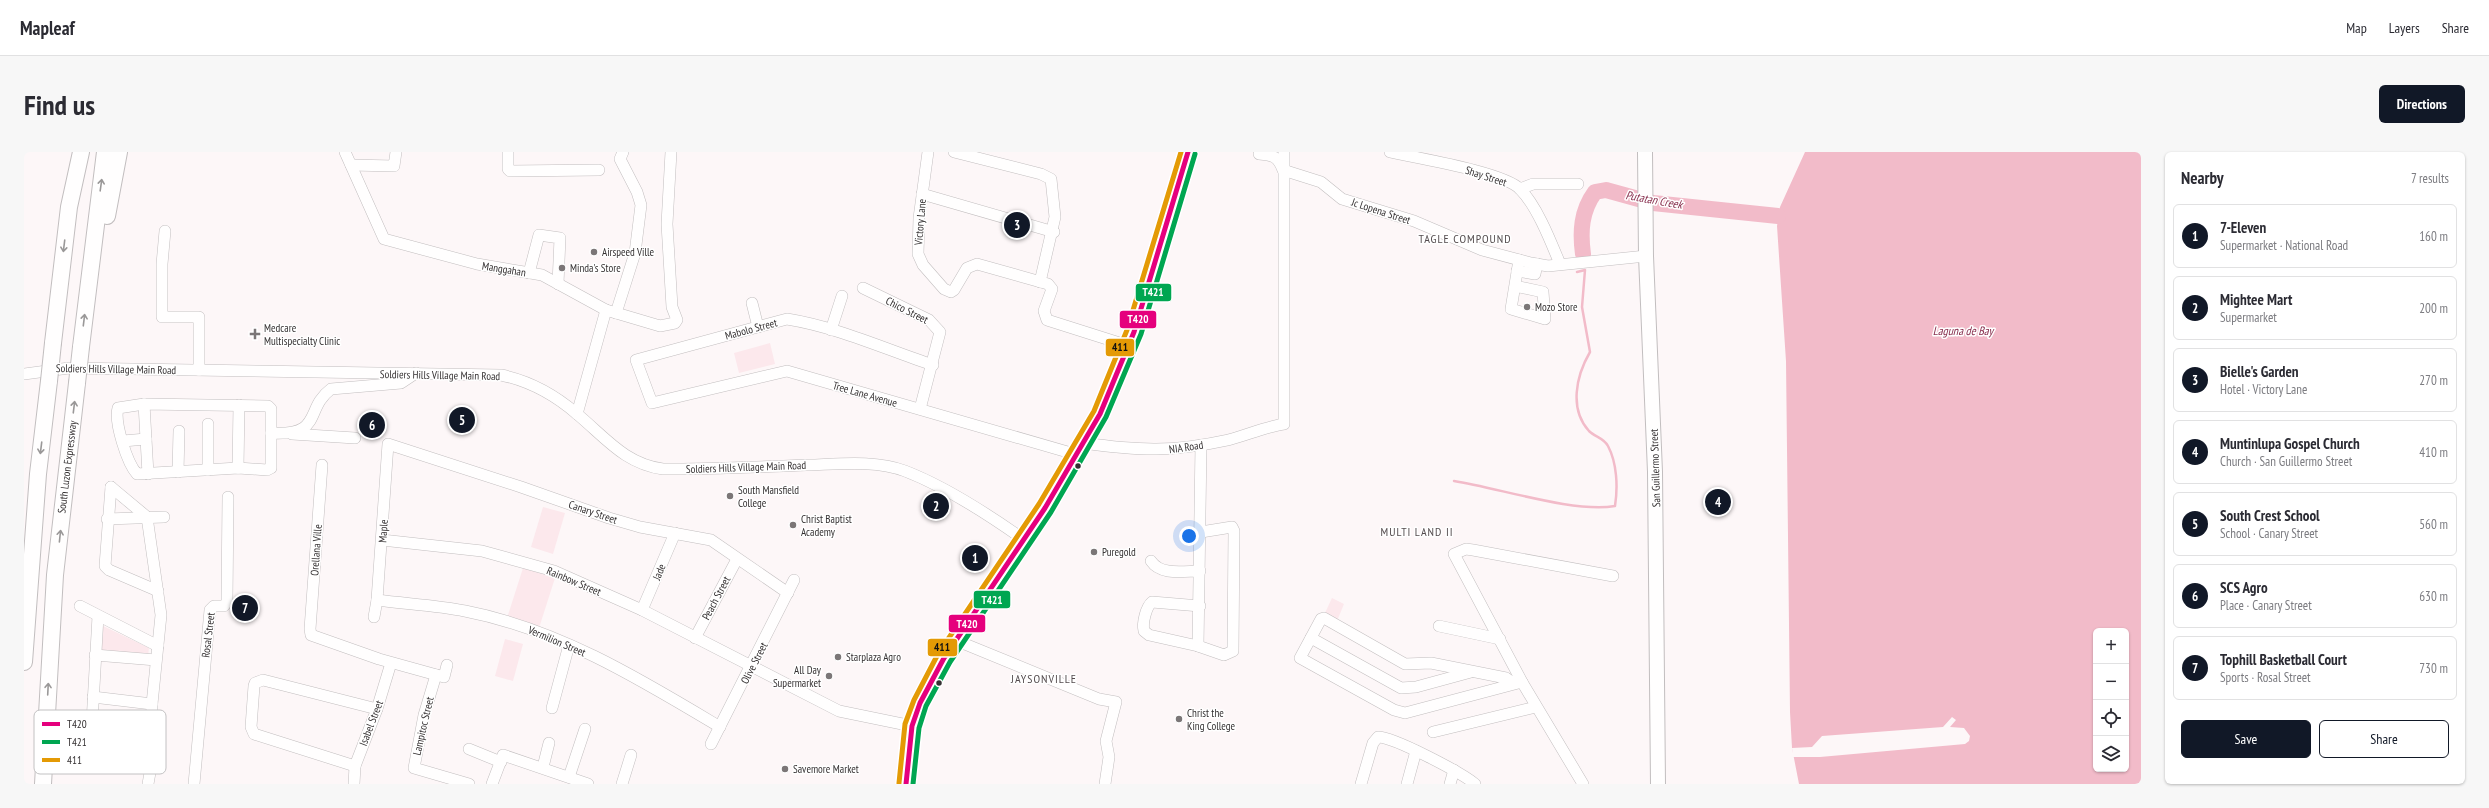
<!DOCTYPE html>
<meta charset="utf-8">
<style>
:root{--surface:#fff;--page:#f7f7f7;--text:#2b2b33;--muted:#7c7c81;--line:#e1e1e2;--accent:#111827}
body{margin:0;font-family:"PT Sans Narrow",sans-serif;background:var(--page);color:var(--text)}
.controls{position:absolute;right:12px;bottom:12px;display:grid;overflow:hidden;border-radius:6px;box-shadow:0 1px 3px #0004}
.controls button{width:36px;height:36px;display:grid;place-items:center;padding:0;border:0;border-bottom:1px solid var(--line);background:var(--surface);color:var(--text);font:20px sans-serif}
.you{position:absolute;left:1165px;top:384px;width:14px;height:14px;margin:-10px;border:3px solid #fff;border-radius:50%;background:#1a73e8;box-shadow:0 0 0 6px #1a73e833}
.badge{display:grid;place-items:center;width:26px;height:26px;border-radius:50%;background:var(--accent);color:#fff;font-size:13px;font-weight:700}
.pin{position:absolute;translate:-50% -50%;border:2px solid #fff;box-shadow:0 1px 4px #0006}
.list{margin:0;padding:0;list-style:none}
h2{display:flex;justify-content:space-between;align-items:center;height:52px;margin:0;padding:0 16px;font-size:17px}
h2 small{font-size:13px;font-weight:400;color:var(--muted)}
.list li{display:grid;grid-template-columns:26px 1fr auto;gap:12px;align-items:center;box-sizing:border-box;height:64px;margin:0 8px 8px;padding:0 8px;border:1px solid var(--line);border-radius:6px}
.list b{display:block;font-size:15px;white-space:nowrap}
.list p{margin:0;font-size:13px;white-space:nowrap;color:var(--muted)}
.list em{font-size:13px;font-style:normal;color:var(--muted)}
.actions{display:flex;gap:8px;padding:12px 16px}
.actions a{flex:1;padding:9px 0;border:1px solid var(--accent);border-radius:6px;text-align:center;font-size:14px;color:var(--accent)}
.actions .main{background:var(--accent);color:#fff}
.icon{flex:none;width:22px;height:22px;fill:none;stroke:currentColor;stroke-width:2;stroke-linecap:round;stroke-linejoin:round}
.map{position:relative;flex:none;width:2117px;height:632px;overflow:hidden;border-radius:6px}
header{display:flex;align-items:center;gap:24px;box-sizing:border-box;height:56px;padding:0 20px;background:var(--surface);border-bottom:1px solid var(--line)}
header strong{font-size:19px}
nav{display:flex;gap:22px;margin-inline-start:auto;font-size:14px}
.intro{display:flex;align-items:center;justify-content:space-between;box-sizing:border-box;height:96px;padding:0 24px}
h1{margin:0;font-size:28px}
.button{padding:10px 18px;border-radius:6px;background:var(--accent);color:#fff;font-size:14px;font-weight:700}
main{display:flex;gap:24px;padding:0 24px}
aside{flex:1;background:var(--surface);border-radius:6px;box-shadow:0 1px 3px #0004}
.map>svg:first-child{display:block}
.green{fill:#fce8ec}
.water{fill:#f2bbc9;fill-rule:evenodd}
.pier{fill:#fdf7f8}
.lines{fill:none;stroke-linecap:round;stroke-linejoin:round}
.stream{stroke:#f2bbc9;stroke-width:2.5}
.river{stroke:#f2bbc9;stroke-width:16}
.minor-casing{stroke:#c2bebf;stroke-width:12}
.major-casing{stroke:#c2bebf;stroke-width:16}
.highway-casing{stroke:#c2bebf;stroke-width:18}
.minor{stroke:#fffefe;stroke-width:11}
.major{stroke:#fffefe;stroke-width:14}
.highway{stroke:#fffefe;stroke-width:16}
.highway-bridge-casing{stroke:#c2bebf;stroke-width:18;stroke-linecap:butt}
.highway-bridge{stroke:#fffefe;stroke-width:16}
.bus-1-casing{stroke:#fff;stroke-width:8}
.bus-2-casing{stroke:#fff;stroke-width:8}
.bus-3-casing{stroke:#fff;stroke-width:8}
.bus-1{stroke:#e5007d;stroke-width:5}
.bus-2{stroke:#00a651;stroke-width:5}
.bus-3{stroke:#e49a05;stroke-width:5}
.oneway{stroke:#9a9898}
.poi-dot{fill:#7b7677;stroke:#fff;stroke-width:1.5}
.bus-dot{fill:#353132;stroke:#fff;stroke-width:1.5}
.labels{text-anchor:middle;stroke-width:3;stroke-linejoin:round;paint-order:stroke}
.street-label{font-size:11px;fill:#353132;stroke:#fff}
.poi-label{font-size:11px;fill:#353132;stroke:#fff;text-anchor:start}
.water-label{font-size:12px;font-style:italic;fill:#882f4e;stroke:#fff}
.neighbourhood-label{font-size:12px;letter-spacing:1px;fill:#544c4e;stroke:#fff}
.key{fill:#fff;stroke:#c2c1c2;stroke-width:1}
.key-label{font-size:11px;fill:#353132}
.line-badge{stroke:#fff;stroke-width:1.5}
.badge-label{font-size:11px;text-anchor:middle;font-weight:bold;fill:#fff}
.pale-badge-label{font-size:11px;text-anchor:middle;font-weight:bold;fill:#111}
</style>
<header>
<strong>Mapleaf</strong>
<nav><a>Map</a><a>Layers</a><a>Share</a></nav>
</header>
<div class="intro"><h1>Find us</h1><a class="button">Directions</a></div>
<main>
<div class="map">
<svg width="2117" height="632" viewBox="0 0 2117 632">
<rect width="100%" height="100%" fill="#fdf7f8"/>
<g class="green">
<path d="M746,191L751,212L715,221L710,201Z"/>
<path d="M519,355L541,361L529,402L507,395Z"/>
<path d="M499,416L531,426L515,476L483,466Z"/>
<path d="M1308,446L1320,452L1313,469L1300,463Z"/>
<path d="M77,473L125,496L124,504L75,500Z"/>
<path d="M481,487L499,492L489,529L471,524Z"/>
</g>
<path class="water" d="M1781,0H2117V632H1775L1768,596L1766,560L1762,209L1753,74L1756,55ZM2072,479H2102V617H2072Z"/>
<path class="pier" d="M1928,565L1932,568L1926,575L1940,576L1946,584L1945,589L1941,592L1796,605H1769L1768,596L1788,595L1798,584L1919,575Z"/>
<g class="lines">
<path class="stream" d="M1430,329C1475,336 1549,361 1591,354C1594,335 1593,311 1584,294C1580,286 1571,285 1565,279C1545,257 1552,224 1566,200L1558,155L1561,118L1553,120"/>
<path class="river" d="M1559,102C1556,80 1557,59 1571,40L1582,38L1629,51L1754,64"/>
<g class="minor-casing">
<g id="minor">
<path d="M321,0L360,87L453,112L518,123L582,158L636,174L651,171L653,168L648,155L643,72L647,0"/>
<path d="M484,0V17L486,19L575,18"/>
<path d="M904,0L895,66L894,102L899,113L920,137L927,140L930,138L943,116L953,112L1024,132L1028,137L1020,159L1023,168L1105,194"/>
<path d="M930,0L1017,22L1027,27L1031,65L1016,130"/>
<path d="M1366,0C1392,6 1479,20 1496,37C1513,54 1527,90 1536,112"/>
<path d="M1235,2C1250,3 1254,5 1259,18L1297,30L1318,47L1390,69L1458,98L1507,111L1524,114L1622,104"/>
<path d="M327,13L370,14L372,0"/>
<path d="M1496,37L1509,32H1554"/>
<path d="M898,42L1030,80"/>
<path d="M141,79L138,112V165H175V218"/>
<path d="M1493,119L1511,122L1513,112"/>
<path d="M505,121L515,83L536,86L534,132"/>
<path d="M1491,134L1519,140L1521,167L1487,157L1495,108"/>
<path d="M839,136L905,168L916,180L896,257"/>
<path d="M728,151L734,175"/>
<path d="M592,161L611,101L617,53L613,40L596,7L599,0"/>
<path d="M807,178L818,144"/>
<path d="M909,213C861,197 813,175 763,167L612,208L628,251L763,219L1054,303"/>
<path d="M0,222L45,216L477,223C506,229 531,243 553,262C582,286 601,312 639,317C688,317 736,315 785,313C816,312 852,308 881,319C920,334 965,363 999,387"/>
<path d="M120,252L244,254L247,257V316L243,318L214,316L113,322C103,311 90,270 94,256Z"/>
<path d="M120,252L124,322"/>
<path d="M553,262L582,158"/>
<path d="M184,272V318"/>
<path d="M247,281C300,284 280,257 307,237L377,231L392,221"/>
<path d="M268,282L331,286"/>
<path d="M99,289L122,287"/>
<path d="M1060,291C1116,299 1149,300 1204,288C1223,283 1241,275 1260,272V0"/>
<path d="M298,313L286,477L287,483L355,507L420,525L423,513"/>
<path d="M214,316L215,253"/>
<path d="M154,320L155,279"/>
<path d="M87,335L123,365L137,463L128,552L127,615L124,632"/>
<path d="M87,335L81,414L85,418L134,439"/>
<path d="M83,367L140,365"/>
<path d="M358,388L458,399L530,419L618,458L815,559L888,574"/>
<path d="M1127,409C1137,424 1160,419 1176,419"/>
<path d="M353,448C382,452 412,453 441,459C534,477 616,527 696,575"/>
<path d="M56,454L134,494"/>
<path d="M1176,454L1128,450C1122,455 1118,471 1120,479L1125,483L1174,494L1200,503L1209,499L1210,379L1208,375L1177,380"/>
<path d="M618,458L651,381"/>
<path d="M350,465L353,448L364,292L497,335L585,366L616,375L687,388L764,441"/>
<path d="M1415,474L1476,487"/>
<path d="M671,486L713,407"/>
<path d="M1287,486L1377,536L1392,535L1447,520"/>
<path d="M931,488L1075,547L1092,550L1082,589L1085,605L1081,632"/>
<path d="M1174,494L1177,293"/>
<path d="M71,503L132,508"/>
<path d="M412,523L400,563L390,616L445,632"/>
<path d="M1489,531L1482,526L1407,511L1381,512L1300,466L1297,467L1276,506L1370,558L1381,561L1498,530"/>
<path d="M69,545L128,552"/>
<path d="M528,556L545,493"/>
<path d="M1409,580L1512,555"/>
<path d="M687,592L770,428"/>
<path d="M445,597L477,610"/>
<path d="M66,606L74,464"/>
<path d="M331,614L230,582L227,575L230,534L231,531L239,528L353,557"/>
<path d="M519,615L525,591"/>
<path d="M545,625L561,577"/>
<path d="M170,632L186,458L190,454H200L203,450L204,345"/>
<path d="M330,632L331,614L353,557L367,511"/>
<path d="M468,632L479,603L564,632"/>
<path d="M598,632L607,603"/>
<path d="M1337,632L1349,591L1354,585C1370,585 1438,621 1451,632"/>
<path d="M1383,632L1392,599"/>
<path d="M1426,632L1430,618"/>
<path d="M1559,632L1498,530L1430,402L1442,397L1449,398L1589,424"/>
</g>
</g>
<g class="major-casing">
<path id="major" d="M1621,0L1622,104L1631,320L1634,632"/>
</g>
<g class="highway-casing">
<g id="highway">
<path d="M83,64L95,0"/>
<path d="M29,191L45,55L57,0"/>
<path d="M57,195L81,0"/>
<path d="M0,510L14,322L25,229"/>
<path d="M19,632L31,423L53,231"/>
<path d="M882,632L888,574L896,551L920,506L1021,356L1076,262L1110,180L1164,0"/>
</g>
</g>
<use href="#minor" class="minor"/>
<use href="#major" class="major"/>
<use href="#highway" class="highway"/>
<g class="highway-bridge-casing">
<g id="highway-bridge">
<path d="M25,229L29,191"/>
<path d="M53,231L57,195"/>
</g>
</g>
<use href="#highway-bridge" class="highway-bridge"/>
<g class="bus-1-casing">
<path id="bus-1" d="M882,632L888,574L896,551L920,506L1021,356L1076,262L1110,180L1164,0"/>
</g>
<g class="bus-2-casing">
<path id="bus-2" d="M889,632L895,576L902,554L926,510L1027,360L1082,265L1117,182L1171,2"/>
</g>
<g class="bus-3-casing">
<path id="bus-3" d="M875,631L881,572L890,548L914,502L1015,352L1070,259L1103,178L1157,0"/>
</g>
<use href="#bus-1" class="bus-1"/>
<use href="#bus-2" class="bus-2"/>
<use href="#bus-3" class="bus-3"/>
</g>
<defs><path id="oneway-shaft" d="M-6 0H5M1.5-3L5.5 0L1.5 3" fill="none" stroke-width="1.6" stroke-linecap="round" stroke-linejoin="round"/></defs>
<g class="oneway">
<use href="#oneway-shaft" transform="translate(77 33) rotate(-82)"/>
<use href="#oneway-shaft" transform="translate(40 94) rotate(97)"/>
<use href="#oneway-shaft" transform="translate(60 168) rotate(-83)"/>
<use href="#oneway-shaft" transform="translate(50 255) rotate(-83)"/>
<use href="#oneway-shaft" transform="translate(17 296) rotate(97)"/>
<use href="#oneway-shaft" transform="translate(36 384) rotate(-84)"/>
<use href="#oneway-shaft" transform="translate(24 537) rotate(-87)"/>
</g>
<g class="poi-dot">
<circle cx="570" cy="100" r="4"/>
<circle cx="538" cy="116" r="4"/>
<circle cx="1503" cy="155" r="4"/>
<path d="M229 176h4v4h4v4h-4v4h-4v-4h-4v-4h4z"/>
<circle cx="706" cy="344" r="4"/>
<circle cx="769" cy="373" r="4"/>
<circle cx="1070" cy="400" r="4"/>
<circle cx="814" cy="505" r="4"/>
<circle cx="805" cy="524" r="4"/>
<circle cx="1155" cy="567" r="4"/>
<circle cx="761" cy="617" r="4"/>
</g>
<g class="bus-dot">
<circle cx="1054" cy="314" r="3.5"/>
<circle cx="915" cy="531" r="3.5"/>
</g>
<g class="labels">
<g class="street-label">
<text transform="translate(1462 24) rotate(18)" y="4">Shay Street</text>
<text transform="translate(1357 59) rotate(18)" y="4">Jc Lopena Street</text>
<text transform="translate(896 70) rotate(-85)" y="4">Victory Lane</text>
<text transform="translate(480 117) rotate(9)" y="4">Manggahan</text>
<text transform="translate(883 158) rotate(27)" y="4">Chico Street</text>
<text transform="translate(727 177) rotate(-15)" y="4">Mabolo Street</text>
<text transform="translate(92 217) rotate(1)" y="4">Soldiers Hills Village Main Road</text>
<text transform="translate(416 223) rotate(1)" y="4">Soldiers Hills Village Main Road</text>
<text transform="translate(841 242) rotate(16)" y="4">Tree Lane Avenue</text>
<text transform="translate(1162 295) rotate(-8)" y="4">NIA Road</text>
<text transform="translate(43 315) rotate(-83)" y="4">South Luzon Expressway</text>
<text transform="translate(722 315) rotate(-2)" y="4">Soldiers Hills Village Main Road</text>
<text transform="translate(1631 316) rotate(-92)" y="4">San Guillermo Street</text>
<text transform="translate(569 360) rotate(19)" y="4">Canary Street</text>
<text transform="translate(359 379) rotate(-86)" y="4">Maple</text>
<text transform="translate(292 398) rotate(-86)" y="4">Orellana Ville</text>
<text transform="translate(635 420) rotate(-67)" y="4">Jade</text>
<text transform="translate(550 429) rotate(23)" y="4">Rainbow Street</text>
<text transform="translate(692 446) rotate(-62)" y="4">Peach Street</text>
<text transform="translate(184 483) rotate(-83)" y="4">Rosal Street</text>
<text transform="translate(533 489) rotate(23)" y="4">Vermilion Street</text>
<text transform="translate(730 511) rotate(-63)" y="4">Olive Street</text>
<text transform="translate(347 571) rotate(-69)" y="4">Isabel Street</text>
<text transform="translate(399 574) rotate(-77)" y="4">Lampitoc Street</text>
</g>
<g class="poi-label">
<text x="578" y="104">Airspeed Ville</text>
<text x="546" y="120">Minda's Store</text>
<text x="1511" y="159">Mozo Store</text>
<text x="240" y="180">Medcare<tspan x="240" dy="13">Multispecialty Clinic</tspan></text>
<text x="714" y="342">South Mansfield<tspan x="714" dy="13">College</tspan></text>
<text x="777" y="371">Christ Baptist<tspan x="777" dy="13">Academy</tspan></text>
<text x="1078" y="404">Puregold</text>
<text x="822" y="509">Starplaza Agro</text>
<text x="797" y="522" text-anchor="end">All Day<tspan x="797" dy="13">Supermarket</tspan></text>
<text x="1163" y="565">Christ the<tspan x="1163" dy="13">King College</tspan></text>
<text x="769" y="621">Savemore Market</text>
</g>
<g class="water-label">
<text transform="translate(1630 48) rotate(10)" y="4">Putatan Creek</text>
<text x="1939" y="183">Laguna de Bay</text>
</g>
<g class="neighbourhood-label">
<text x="1441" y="91">TAGLE COMPOUND</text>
<text x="1393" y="384">MULTI LAND II</text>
<text x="1020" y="531">JAYSONVILLE</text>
</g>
</g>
<rect x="10" y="558" width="132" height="64" rx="6" class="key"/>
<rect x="18" y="570" width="18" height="4" fill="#e5007d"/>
<rect x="18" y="588" width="18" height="4" fill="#00a651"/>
<rect x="18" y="606" width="18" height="4" fill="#e49a05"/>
<g class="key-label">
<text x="43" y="576">T420</text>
<text x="43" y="594">T421</text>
<text x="43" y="612">411</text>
</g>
<g class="line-badge">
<rect x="1111" y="131" width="37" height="19" rx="4" fill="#00a651"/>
<rect x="1095" y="158" width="38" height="19" rx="4" fill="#e5007d"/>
<rect x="1081" y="186" width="30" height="19" rx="4" fill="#e49a05"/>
<rect x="949" y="438" width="38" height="19" rx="4" fill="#00a651"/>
<rect x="924" y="462" width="38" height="19" rx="4" fill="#e5007d"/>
<rect x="903" y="486" width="31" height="19" rx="4" fill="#e49a05"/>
</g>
<g class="badge-label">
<text x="1129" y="144">T421</text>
<text x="1114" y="171">T420</text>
<text x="968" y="452">T421</text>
<text x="943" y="476">T420</text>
</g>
<g class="pale-badge-label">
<text x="1096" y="199">411</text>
<text x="918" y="499">411</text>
</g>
</svg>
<div class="controls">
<button>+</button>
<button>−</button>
<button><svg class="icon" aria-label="locate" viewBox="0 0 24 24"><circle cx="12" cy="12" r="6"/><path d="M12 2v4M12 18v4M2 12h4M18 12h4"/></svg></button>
<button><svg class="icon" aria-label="layers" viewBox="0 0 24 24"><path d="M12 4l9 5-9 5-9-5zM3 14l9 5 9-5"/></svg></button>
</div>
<div class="you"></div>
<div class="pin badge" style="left:951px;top:406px">1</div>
<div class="pin badge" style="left:912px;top:354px">2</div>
<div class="pin badge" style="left:993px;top:73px">3</div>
<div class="pin badge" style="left:1694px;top:350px">4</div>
<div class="pin badge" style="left:438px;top:268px">5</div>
<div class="pin badge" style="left:348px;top:273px">6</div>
<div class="pin badge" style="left:221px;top:456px">7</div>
</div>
<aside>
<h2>Nearby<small>7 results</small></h2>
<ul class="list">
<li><span class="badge">1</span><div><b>7-Eleven</b><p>Supermarket · National Road</p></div><em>160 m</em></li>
<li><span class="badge">2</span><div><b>Mightee Mart</b><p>Supermarket</p></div><em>200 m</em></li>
<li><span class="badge">3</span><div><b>Bielle's Garden</b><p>Hotel · Victory Lane</p></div><em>270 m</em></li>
<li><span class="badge">4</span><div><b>Muntinlupa Gospel Church</b><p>Church · San Guillermo Street</p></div><em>410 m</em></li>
<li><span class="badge">5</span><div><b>South Crest School</b><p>School · Canary Street</p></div><em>560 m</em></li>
<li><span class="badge">6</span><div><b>SCS Agro</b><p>Place · Canary Street</p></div><em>630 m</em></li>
<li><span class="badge">7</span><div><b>Tophill Basketball Court</b><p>Sports · Rosal Street</p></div><em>730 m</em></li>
</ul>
<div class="actions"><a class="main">Save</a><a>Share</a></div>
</aside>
</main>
